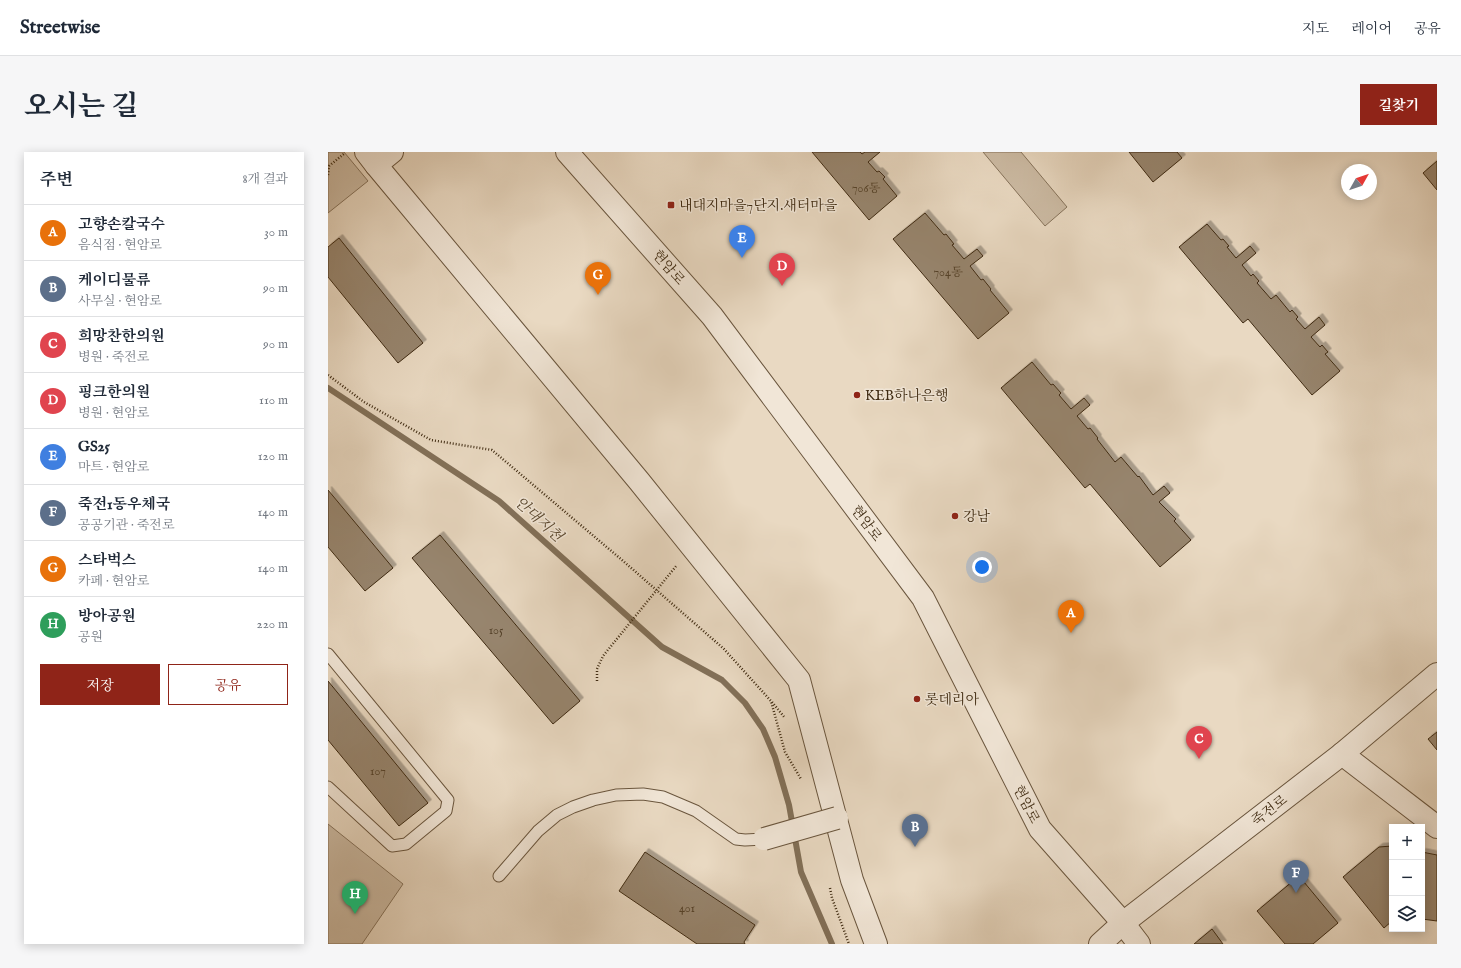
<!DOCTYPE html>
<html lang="ko">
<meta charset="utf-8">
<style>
:root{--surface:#fff;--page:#f6f6f7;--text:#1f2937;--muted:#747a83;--line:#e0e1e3;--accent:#8f2418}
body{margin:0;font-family:"IM FELL English","Noto Serif KR",serif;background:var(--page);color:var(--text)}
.controls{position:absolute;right:12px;bottom:12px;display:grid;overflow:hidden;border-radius:0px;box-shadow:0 2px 10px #0003}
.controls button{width:36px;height:36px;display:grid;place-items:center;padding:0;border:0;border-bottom:1px solid var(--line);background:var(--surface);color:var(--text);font:20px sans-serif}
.compass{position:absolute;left:1013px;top:12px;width:36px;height:36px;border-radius:50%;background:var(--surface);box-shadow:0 2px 10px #0003;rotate:50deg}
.you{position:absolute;left:654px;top:415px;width:14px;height:14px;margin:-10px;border:3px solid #fff;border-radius:50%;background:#1a73e8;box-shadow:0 0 0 6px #1a73e833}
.badge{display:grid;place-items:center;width:26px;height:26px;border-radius:50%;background:var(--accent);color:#fff;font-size:13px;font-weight:700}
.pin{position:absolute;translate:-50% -33px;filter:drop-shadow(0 1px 2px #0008)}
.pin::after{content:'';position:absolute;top:21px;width:14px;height:12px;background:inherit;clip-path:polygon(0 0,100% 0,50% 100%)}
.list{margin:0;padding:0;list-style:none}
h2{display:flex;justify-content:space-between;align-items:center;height:52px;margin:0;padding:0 16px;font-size:17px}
h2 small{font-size:13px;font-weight:400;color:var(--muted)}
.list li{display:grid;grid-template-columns:26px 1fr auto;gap:12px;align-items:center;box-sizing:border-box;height:56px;padding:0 16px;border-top:1px solid var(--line)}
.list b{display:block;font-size:15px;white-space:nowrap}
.list p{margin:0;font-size:13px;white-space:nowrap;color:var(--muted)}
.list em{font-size:13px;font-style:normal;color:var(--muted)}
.actions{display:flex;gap:8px;padding:12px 16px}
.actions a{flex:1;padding:9px 0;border:1px solid var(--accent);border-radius:0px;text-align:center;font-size:14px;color:var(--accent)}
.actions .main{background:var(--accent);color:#fff}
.icon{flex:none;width:22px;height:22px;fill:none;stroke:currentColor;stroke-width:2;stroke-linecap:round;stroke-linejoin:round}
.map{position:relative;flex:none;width:1109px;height:792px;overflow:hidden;border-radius:0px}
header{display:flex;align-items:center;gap:24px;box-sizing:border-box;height:56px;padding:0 20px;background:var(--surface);border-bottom:1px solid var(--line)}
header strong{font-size:19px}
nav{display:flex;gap:22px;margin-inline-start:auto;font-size:14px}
.intro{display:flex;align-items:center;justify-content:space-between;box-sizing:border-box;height:96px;padding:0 24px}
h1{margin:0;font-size:28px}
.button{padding:10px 18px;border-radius:0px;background:var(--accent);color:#fff;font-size:14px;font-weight:700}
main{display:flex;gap:24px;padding:0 24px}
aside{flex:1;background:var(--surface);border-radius:0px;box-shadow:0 2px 10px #0003}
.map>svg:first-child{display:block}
.green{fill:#ccbba4;stroke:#86735b}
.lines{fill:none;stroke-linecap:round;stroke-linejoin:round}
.stream{stroke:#827058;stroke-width:6}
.building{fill:#97856e;stroke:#3f2b12;filter:url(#shadow)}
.service-casing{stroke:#6a563e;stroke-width:13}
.minor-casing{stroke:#6a563e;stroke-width:24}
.tertiary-casing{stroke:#6a563e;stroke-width:24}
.path{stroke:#3f2b12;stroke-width:2.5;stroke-dasharray:1 2;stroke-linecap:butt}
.service{stroke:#f1e6d7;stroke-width:11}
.minor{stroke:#f1e6d7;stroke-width:22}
.tertiary{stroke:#f1e6d7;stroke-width:22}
.minor-bridge-casing{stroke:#6a563e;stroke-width:24;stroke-linecap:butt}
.minor-bridge{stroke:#f1e6d7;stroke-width:22}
.poi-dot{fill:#8f2418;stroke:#f1e6d7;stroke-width:1.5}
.labels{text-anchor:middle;stroke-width:3;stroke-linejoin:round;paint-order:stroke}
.number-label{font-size:12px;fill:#554229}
.poi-label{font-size:14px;fill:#3f2b12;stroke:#f1e6d7;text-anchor:start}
.street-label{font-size:14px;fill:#3f2b12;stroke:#f1e6d7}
.water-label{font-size:15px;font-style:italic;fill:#5b482f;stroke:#f1e6d7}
</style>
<header>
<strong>Streetwise</strong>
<nav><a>지도</a><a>레이어</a><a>공유</a></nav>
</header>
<div class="intro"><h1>오시는 길</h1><a class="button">길찾기</a></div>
<main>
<aside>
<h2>주변<small>8개 결과</small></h2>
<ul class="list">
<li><span class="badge" style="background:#e8710a">A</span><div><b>고향손칼국수</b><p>음식점 · 현암로</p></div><em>30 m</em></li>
<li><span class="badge" style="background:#5c6f8a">B</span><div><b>케이디물류</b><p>사무실 · 현암로</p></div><em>90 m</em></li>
<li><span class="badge" style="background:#e0444e">C</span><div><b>희망찬한의원</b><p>병원 · 죽전로</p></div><em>90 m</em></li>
<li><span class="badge" style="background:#e0444e">D</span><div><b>핑크한의원</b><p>병원 · 현암로</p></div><em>110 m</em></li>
<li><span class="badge" style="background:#3f7fe0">E</span><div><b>GS25</b><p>마트 · 현암로</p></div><em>120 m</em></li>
<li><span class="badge" style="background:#5c6f8a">F</span><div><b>죽전1동우체국</b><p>공공기관 · 죽전로</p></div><em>140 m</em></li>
<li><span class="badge" style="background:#e8710a">G</span><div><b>스타벅스</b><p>카페 · 현암로</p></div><em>140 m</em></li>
<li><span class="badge" style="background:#2e9e5b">H</span><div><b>방아공원</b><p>공원</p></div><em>220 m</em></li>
</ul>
<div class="actions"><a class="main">저장</a><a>공유</a></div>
</aside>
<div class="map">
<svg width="1109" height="792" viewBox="0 0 1109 792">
<defs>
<filter id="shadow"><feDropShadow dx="3.5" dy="-3.5" stdDeviation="0" flood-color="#0004"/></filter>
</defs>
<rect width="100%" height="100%" fill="#e9d9c2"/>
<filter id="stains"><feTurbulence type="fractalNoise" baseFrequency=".005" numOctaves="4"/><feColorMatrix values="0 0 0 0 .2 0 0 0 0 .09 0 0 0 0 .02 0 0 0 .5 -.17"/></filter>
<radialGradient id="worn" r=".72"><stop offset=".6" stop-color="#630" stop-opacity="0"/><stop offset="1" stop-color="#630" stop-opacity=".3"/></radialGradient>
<g class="green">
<path d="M0,0H16L40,29L0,61Z"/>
<path d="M655,0H693L739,55L717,74Z"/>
<path d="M0,672L75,732L34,792H0Z"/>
</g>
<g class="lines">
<path class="stream" d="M0,236L171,349L334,495L394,528L417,551L435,577L447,605L461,653L473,720L504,792"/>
</g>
<g class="building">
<path d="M484,0H532L534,2L537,0H552L540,10L549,20L551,19L557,25L555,27L569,44L541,68Z"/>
<path d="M801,0H849L854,6L825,30Z"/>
<path d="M1109,9V38L1095,21Z"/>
<path d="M597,61L616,83L618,82L626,92L624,93L636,107L649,97L655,104L642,114L653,128L655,127L663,137L662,138L681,161L650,187L565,87Z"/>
<path d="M879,72L893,88L895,87L901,94L899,95L908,106L922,94L928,101L914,113L923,124L925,122L931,129L929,131L943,147L948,143L962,160L964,158L970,165L968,167L977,177L991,165L997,173L983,185L992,195L994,193L1000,200L997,202L1012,219L984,243L920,167L915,171L851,95Z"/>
<path d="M11,86L95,191L70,211L0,125V95Z"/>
<path d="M704,210L723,233L725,232L733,241L731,243L743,257L756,246L762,253L749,264L760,277L762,276L770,286L769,287L787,310L793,305L810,325L811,324L825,343L836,334L842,341L831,350L848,367L846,369L863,388L832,415L762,332L757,336L673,236Z"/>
<path d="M0,338L65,416L37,439L0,395Z"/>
<path d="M112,383L252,549L225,572L84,406Z"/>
<path d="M0,529L100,651L71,674L0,588Z"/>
<path d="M1109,580V598L1100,587Z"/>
<path d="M1064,694V769L1056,776L1015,725L1051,695Z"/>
<path d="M317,700L427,773L416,790L417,792H369L291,739Z"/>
<path d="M1094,700L1109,703V769L1094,767Z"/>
<path d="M971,724L1010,771L985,792H957L929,759Z"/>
<path d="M884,777L895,792H866Z"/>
</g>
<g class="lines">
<g class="service-casing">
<g id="service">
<path d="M0,502L120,648L118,659L78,692L64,694L0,635"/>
<path d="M171,724L210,679L229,663L245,655L265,648L288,643L315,642L335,645L368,659L408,687L417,688L436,687"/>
</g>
</g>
<g class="minor-casing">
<path id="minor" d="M795,771L811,792"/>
</g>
<g class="tertiary-casing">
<g id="tertiary">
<path d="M38,0L48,13L64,0"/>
<path d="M239,0L384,164L595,446L712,677L795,771"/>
<path d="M48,13L311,329L471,528L524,728L548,792"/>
<path d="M1014,602L1109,675"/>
<path d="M772,792L795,771L1014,602L1109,522"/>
</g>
</g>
<g class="path">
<path d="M0,23L1,14L17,1"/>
<path d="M0,223L36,250L103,288L164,298L294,408L396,497L443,549L457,600L473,627"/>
<path d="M269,529V517L275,504L349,413"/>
<path d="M444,550L457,566"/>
<path d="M502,736L504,746L521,792"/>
</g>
<use href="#service" class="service"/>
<use href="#minor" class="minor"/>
<use href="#tertiary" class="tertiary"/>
<g class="minor-bridge-casing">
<path id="minor-bridge" d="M436,687L509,666"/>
</g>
<use href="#minor-bridge" class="minor-bridge"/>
</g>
<g class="poi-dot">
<rect x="339" y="49" width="8" height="8" rx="2"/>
<circle cx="529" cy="243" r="4"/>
<circle cx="627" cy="364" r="4"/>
<circle cx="589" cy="547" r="4"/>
</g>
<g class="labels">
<g class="number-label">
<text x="538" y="40">706동</text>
<text x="620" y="124">704동</text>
<text x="168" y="482">105</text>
<text x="50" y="623">107</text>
<text x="359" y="760">401</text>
</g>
<g class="poi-label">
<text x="351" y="58">내대지마을7단지.새터마을</text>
<text x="537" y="248">KEB하나은행</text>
<text x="635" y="369">강남</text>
<text x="597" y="552">롯데리아</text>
</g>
<g class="street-label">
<text transform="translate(341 115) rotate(49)" y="5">현암로</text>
<text transform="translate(539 371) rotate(53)" y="5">현암로</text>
<text transform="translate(699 652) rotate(63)" y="5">현암로</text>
<text transform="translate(941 658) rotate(-38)" y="5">죽전로</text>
</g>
<g class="water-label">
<text transform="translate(211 367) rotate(42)" y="5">안대지천</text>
</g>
</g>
<rect width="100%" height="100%" filter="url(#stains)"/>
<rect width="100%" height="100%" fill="url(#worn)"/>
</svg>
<div class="controls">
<button>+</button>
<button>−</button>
<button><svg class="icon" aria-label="layers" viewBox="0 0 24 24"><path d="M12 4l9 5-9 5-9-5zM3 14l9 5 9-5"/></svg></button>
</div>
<svg class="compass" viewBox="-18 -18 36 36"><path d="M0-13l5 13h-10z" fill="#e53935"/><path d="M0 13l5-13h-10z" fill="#747a83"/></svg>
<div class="you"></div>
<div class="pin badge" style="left:743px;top:481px;background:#e8710a">A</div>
<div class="pin badge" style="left:587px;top:695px;background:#5c6f8a">B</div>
<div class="pin badge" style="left:871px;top:607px;background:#e0444e">C</div>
<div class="pin badge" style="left:454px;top:134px;background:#e0444e">D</div>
<div class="pin badge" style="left:414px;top:106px;background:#3f7fe0">E</div>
<div class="pin badge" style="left:968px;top:741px;background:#5c6f8a">F</div>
<div class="pin badge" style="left:270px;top:143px;background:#e8710a">G</div>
<div class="pin badge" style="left:27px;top:762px;background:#2e9e5b">H</div>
</div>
</main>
